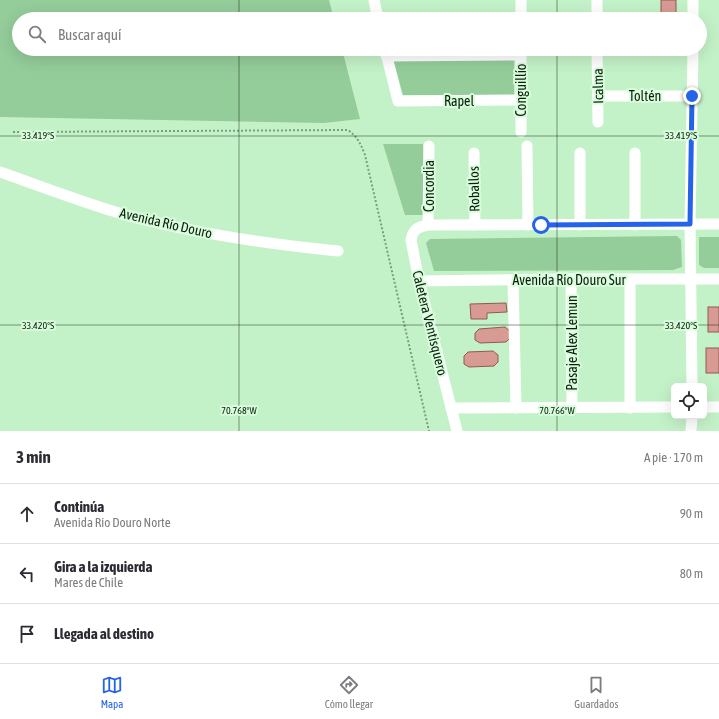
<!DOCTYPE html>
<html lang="es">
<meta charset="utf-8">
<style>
:root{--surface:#fff;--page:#f2f2f3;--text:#2b2b33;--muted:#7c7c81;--line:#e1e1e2;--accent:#2563eb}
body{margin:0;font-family:"Asap Condensed",sans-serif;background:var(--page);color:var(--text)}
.controls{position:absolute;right:12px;bottom:12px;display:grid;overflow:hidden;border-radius:6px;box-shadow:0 4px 16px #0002}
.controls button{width:36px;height:36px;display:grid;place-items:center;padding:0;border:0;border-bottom:1px solid var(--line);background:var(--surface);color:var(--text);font:20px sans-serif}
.stop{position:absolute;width:12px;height:12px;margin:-9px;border:3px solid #2563eb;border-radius:50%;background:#fff}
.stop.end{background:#2563eb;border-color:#fff;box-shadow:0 1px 4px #0008}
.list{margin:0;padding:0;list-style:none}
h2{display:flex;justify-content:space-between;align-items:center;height:52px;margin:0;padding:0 16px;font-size:17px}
h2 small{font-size:13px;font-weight:400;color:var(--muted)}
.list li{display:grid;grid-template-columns:26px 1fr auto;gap:12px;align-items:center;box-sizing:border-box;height:60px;padding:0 16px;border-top:1px solid var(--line)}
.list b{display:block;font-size:15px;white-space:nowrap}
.list p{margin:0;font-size:13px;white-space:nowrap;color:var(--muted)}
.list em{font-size:13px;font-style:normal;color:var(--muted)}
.icon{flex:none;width:22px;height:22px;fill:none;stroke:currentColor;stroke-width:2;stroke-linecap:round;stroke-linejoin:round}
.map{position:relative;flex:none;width:719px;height:431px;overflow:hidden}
.search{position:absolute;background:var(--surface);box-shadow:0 4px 16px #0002;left:12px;right:12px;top:12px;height:44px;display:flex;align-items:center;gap:10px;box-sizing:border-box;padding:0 14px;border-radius:22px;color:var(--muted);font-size:15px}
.sheet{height:232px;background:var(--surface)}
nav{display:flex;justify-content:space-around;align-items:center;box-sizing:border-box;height:56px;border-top:1px solid var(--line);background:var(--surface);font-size:11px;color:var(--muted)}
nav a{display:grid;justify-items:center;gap:2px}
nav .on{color:var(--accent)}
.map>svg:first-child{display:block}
.green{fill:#94cc9a}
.building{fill:#d89b93;stroke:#905952}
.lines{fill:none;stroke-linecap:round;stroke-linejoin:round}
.path{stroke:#7a9d7e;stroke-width:2;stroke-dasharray:2 2;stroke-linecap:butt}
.minor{stroke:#fff;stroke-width:11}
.route{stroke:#2563eb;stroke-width:5}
.ticks{fill:none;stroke:#0c1d0e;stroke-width:1;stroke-opacity:0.45}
.labels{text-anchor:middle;stroke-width:4;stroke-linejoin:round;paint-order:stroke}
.street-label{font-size:14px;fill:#0c1d0e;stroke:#d8fddb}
.ticks-label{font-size:10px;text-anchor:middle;fill:#0c1d0e;stroke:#d8fddb;stroke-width:4;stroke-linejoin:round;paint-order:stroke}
</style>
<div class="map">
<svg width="719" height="431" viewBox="0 0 719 431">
<rect width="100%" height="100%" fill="#c4f2c8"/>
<g class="green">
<path d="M0,0H329L334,19H19V49H342L360,119L324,123L0,117Z"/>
<path d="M393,59L514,60V95H403Z"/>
<path d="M383,144H423L424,215H405Z"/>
<path d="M677,236L681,240L682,267L673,270L434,271L426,243L430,239Z"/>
<path d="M699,237H719V268H704L699,265Z"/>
</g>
<g class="building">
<rect x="661" y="0" width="15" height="13"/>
<path d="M506,303L507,312L487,313V319H471L470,304Z"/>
<rect x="708" y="307" width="11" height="25"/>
<path d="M505,327L510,331V338L506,342L480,343L475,340V333L479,329Z"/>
<rect x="706" y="348" width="13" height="25"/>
<path d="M493,351L498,355V362L494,366L469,367L464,364V356L468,352Z"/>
</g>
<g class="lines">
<path class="path" d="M13,132L348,130C358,137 361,145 365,155L429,431"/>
<g class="minor">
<path d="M374,0L378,19"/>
<path d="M597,0V19"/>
<path d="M521,19V0"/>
<path d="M693,19V0"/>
<path d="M385,49L398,101L521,100"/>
<path d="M597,49L598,122"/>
<path d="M386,56L521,55"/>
<path d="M598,96H692"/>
<path d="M521,132V49"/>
<path d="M527,146L528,225"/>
<path d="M474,153L475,225"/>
<path d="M580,153V225"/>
<path d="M635,153V225"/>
<path d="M0,172C43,187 86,204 129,216C198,234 268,244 338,251"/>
<path d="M428,225L429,146"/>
<path d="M571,279L572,408"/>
<path d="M513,280L516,408"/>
<path d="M630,280V408"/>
<path d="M419,281L571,279H719"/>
<path d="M692,386L690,224L693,49"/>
<path d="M704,407H719"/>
<path d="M451,408L674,407"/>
<path d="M457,431L419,281L411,240C413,229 418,227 428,225L719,224"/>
<path d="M691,431L692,416"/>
</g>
</g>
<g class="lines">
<path class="route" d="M541,225L690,224L692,96"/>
</g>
<path class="ticks" d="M239,0V19M557,0V19M239,49V431M557,49V431M0,136H719M0,325H719"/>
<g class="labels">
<g class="street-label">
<text transform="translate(598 86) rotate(-91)" y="5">Icalma</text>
<text transform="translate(521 90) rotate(-90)" y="5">Conguillío</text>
<text x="645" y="101">Toltén</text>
<text x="459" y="106">Rapel</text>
<text transform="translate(429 186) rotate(-90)" y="5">Concordia</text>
<text transform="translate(474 189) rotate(-91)" y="5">Roballos</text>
<text transform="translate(166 223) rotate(13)" y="5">Avenida Río Douro</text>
<text x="569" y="285">Avenida Río Douro Sur</text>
<text transform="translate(430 323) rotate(76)" y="5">Caletera Ventisquero</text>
<text transform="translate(572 343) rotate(-90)" y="5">Pasaje Alex Lemun</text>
</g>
</g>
<g class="ticks-label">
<text x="38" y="139">33.419°S</text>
<text x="681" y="139">33.419°S</text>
<text x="38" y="329">33.420°S</text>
<text x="681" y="329">33.420°S</text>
<text x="239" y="414">70.768°W</text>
<text x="557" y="414">70.766°W</text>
</g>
</svg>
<div class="controls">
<button><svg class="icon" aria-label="locate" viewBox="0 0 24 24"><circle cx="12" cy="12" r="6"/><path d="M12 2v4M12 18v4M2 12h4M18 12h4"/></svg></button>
</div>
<div class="stop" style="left:541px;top:225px"></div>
<div class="stop end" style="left:692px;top:96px"></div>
<div class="search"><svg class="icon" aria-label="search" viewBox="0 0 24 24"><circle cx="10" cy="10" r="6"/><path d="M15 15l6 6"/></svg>Buscar aquí</div>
</div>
<section class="sheet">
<h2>3 min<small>A pie · 170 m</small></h2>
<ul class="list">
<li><svg class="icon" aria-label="ahead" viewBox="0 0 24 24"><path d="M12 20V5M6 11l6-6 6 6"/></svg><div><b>Continúa</b><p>Avenida Río Douro Norte</p></div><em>90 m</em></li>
<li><svg class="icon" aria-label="left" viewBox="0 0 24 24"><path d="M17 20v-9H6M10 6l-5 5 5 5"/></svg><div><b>Gira a la izquierda</b><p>Mares de Chile</p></div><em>80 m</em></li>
<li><svg class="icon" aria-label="arrive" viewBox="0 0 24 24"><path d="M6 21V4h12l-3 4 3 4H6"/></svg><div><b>Llegada al destino</b></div></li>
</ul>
</section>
<nav>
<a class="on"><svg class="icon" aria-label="map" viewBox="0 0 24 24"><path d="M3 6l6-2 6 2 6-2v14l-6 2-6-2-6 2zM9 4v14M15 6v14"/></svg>Mapa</a>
<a><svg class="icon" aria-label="directions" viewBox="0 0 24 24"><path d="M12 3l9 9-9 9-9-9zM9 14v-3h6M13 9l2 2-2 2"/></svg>Cómo llegar</a>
<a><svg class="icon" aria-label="saved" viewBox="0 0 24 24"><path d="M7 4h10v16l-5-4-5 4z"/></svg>Guardados</a>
</nav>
